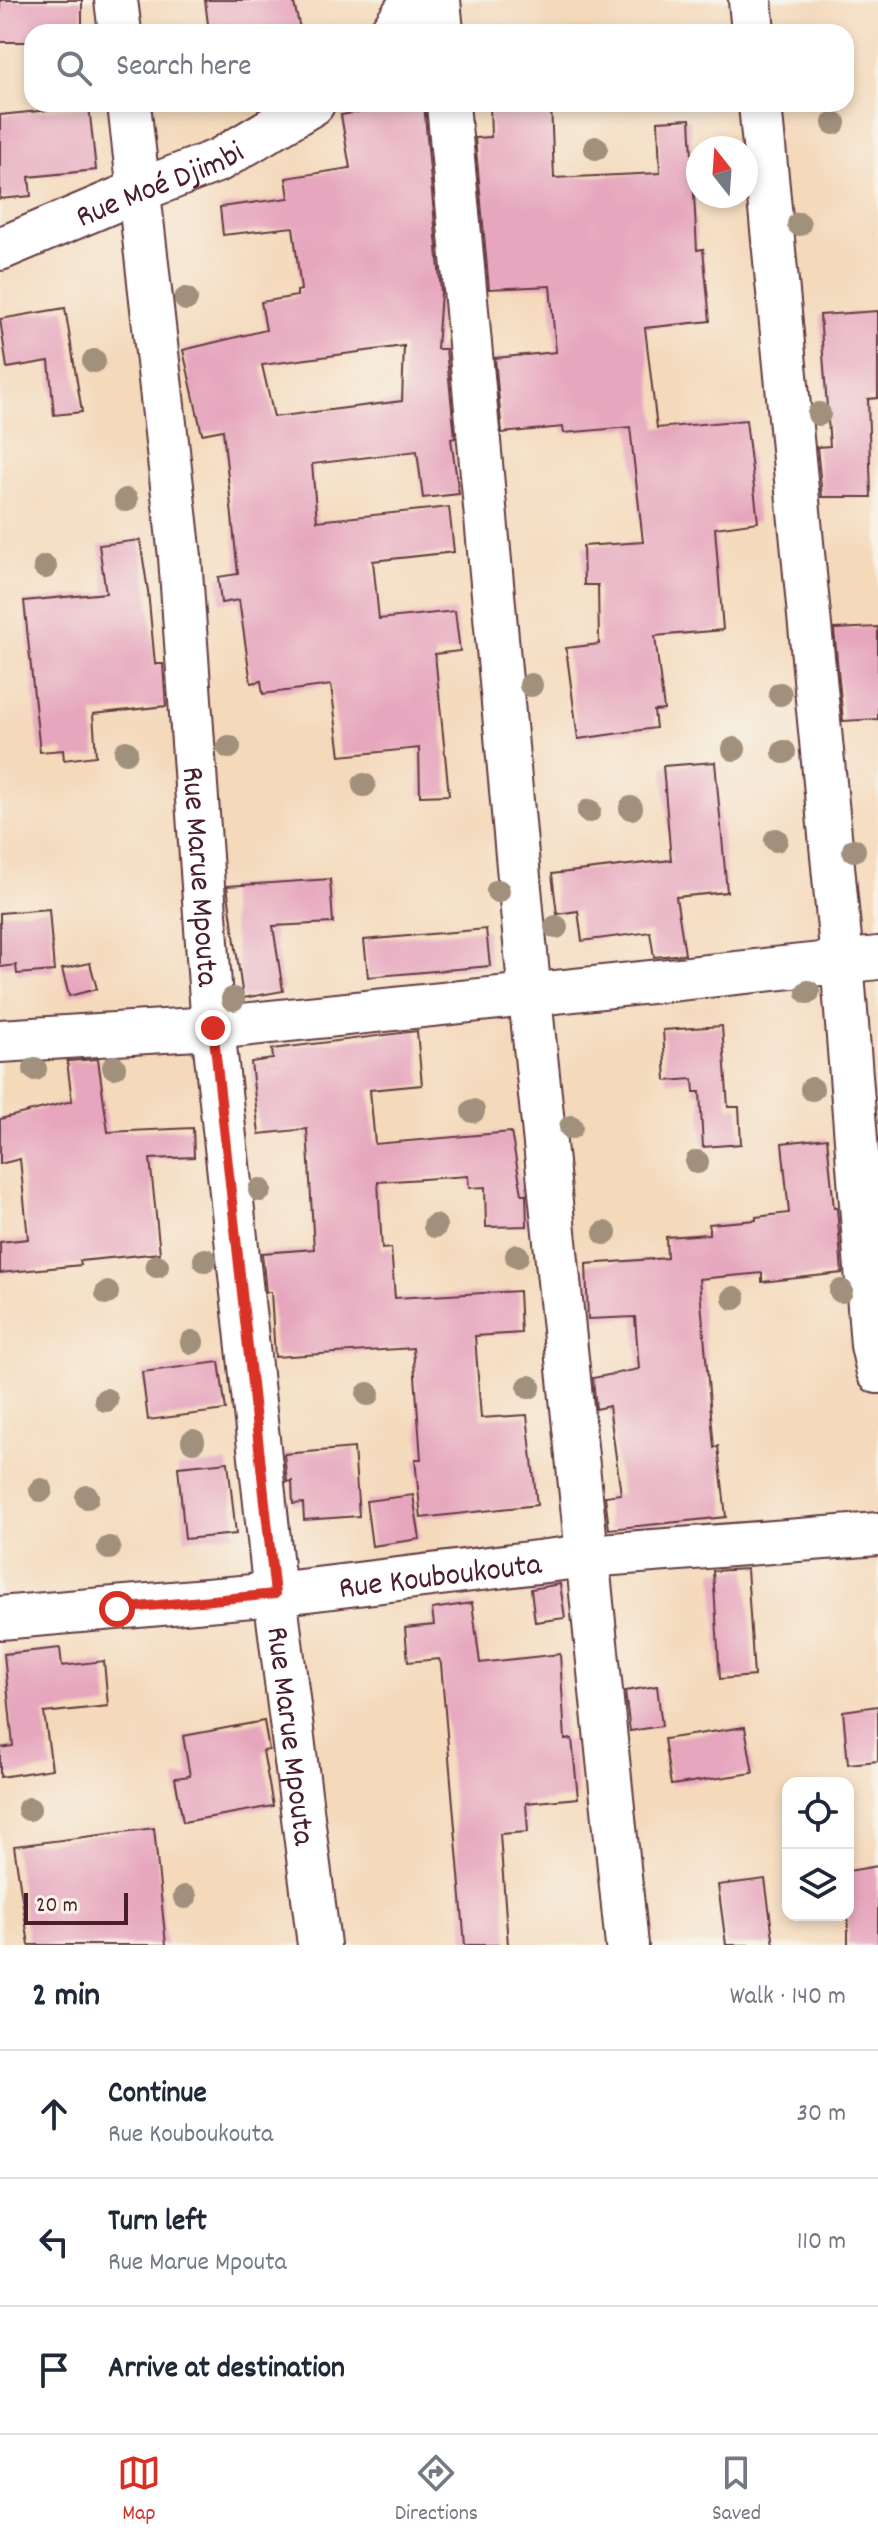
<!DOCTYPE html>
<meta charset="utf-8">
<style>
:root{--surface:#fff;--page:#f6f6f7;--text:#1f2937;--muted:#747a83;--line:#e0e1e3;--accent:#d93025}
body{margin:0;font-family:Dekko,sans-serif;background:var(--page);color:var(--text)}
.controls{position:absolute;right:24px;bottom:24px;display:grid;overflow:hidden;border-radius:16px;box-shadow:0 4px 12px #0003}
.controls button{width:72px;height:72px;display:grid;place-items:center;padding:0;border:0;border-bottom:2px solid var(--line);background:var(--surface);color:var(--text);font:40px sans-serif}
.compass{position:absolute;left:686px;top:136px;width:72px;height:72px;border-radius:50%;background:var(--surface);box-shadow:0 4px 12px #0003;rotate:343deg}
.scale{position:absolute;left:24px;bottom:20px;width:104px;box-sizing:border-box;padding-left:8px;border:4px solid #4a1f2b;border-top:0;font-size:22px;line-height:28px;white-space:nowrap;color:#4a1f2b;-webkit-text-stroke:6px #f7f3e8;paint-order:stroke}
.stop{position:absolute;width:24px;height:24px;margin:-18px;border:6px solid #d93025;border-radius:50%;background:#fff}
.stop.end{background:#d93025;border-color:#fff;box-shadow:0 2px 8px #0008}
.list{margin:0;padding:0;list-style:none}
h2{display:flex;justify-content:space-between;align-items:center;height:104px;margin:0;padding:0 32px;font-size:34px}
h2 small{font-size:26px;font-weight:400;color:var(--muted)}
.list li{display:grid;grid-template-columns:52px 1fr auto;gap:24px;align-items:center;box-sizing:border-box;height:128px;padding:0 32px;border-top:2px solid var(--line)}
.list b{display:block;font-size:30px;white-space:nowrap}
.list p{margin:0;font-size:26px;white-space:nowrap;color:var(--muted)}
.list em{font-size:26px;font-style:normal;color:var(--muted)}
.icon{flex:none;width:44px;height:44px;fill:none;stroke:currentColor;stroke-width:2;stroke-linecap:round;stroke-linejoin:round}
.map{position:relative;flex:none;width:878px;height:1945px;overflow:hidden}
.search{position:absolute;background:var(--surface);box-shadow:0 4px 12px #0003;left:24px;right:24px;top:24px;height:88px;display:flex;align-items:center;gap:20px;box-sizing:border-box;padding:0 28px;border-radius:24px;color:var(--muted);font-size:30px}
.sheet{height:488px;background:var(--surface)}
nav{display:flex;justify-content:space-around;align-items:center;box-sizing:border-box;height:112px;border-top:2px solid var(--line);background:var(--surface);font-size:22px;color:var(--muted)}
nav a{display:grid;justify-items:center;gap:4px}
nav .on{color:var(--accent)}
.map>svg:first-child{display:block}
.building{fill:#e6a6bd;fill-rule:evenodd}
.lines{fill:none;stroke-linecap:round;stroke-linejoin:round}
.minor-casing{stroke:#643b41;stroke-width:46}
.minor{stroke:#fff;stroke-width:42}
.tree{fill:#a1907b}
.route{stroke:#d93025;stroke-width:10}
.labels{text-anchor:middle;stroke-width:6;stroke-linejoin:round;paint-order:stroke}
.street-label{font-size:32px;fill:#4a1f2b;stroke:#f7f3e8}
</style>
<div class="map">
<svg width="878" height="1945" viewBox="0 0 878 1945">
<rect width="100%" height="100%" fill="#f7f3e8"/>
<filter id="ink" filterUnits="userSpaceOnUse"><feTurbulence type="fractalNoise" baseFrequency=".0125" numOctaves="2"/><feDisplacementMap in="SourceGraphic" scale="16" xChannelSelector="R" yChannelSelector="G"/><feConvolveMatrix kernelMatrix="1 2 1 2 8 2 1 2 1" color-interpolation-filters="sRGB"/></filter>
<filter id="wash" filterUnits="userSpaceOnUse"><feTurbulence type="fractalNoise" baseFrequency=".006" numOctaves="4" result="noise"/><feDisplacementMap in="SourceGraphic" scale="32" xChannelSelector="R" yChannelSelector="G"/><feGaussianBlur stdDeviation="1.8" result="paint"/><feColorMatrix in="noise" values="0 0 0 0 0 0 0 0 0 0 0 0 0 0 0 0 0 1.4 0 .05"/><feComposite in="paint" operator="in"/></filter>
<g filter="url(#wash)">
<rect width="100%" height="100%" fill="#f4d9bb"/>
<g id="blocks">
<g class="building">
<path d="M0,0H82V32H31L30,42H0Z"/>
<path d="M205,0H293L301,32H209Z"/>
<path d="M409,104H424L441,292L437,349H446L455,438L451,439L459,494L423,498L417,451L312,464L317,521L449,507L454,552L373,561L379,619L455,611L460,651L435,654L449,795L420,796L419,748L340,756L331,685L263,694L261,681L251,683L239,600L221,603L218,577L238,574L223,430L202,434L183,350L266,330L261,302L297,296V291L301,290L293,227L223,235L220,207L289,198L286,178L350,168L341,115ZM404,346L402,401L274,417L262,365Z"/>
<path d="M490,104H551L554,178L660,173L658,121L690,119L697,250L703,249L710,321L645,328L657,428L746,420L758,522L715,528L723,630L655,636L664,710L654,711L656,728L578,739L566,648L599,644L598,585H584L583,546L643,542L630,427L564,433L563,427L502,433L495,358L556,352L550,286L489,289L475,138L491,137Z"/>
<path d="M89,106L96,170L29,177L31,196L0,199V115Z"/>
<path d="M65,308L82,412L54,415L49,361L7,368L0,319Z"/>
<path d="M878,311V398L868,399L871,497H822L817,447L830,446L820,315Z"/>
<path d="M140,540L148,591L155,664H163L166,706L93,714L96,756L64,760L63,750L40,752L24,601L106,593L99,545Z"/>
<path d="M878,627V719L843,721L834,629Z"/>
<path d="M715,762L727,892L676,897L685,954L654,957L650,932L582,941L578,911L557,914L552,874L671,860L663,766Z"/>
<path d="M330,879L333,923L273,926L283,991L243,998L227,886Z"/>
<path d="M49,909L54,971L17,974L16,965L0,967V913Z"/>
<path d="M486,929L490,966L368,977L364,940Z"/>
<path d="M90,963L97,989L69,996L62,969Z"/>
<path d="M722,1026L728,1107H739L741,1144L703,1147L700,1092H694L693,1079L666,1081L663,1030Z"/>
<path d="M417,1031L422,1085L370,1090L375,1144L511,1132L522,1194H526L527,1226L486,1227L485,1187L469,1188L468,1176L378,1182L382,1249L391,1248L395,1298L519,1291L521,1333L475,1336L481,1418L527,1415L537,1505L421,1518L415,1459H421L413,1348L275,1357L271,1292H266L262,1253L314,1249L307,1129L259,1134L251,1062L273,1059L272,1049Z"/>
<path d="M98,1059L108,1132L193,1128L194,1157L150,1159L160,1253L80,1261L81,1265L0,1273V1242L28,1239L20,1159L0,1164V1119L72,1101L67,1061Z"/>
<path d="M827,1138L834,1208H837L842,1273L762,1282V1273L699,1279L714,1448L718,1446L726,1517L609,1529L605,1496L621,1494L609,1406L596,1409L593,1378L639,1369L635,1317L588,1319L586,1264L667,1258L666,1237L709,1234V1224L756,1220V1217L789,1213L782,1143Z"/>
<path d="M219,1362L226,1410L148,1420L142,1372Z"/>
<path d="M354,1448L359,1516L304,1520L303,1503L293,1504L292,1481L287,1482L284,1454Z"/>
<path d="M228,1462L236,1534L185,1539L178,1467Z"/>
<path d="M413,1495L420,1539L372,1546L366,1501Z"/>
<path d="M747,1569L754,1676L720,1679L713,1571Z"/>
<path d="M560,1584L565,1618L535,1622L531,1589Z"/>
<path d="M472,1603L480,1663L560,1654L565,1740L572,1739L578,1798L526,1803L528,1832L500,1834L508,1945H465L441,1664L439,1659L408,1662L405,1628L434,1625L432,1609Z"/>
<path d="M60,1648L62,1666L104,1661L108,1706L44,1713L52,1769L0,1777V1748L13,1746L4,1654Z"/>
<path d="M657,1686L662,1726L630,1731L625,1691Z"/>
<path d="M878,1706V1761L848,1764L843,1711Z"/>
<path d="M264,1721L269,1750L263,1751L273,1806L183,1822L175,1778L190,1776L183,1736Z"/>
<path d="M745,1727L753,1773L671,1785L664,1739Z"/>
<path d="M154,1828L166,1945H29L14,1846Z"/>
<path d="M878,1866V1945H848V1871Z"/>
<path d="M765,1879L774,1945H726L718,1885Z"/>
</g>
</g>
</g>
<g filter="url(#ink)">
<use href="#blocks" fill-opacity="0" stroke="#643b41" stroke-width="2"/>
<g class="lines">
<g class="minor-casing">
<g id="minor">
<path d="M116,0L120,32"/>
<path d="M439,0L442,32"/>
<path d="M750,0L753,32"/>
<path d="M391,32L413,0"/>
<path id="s1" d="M129,104L180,557L213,1028L275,1594L319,1945"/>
<path d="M448,104L530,997L627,1945"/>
<path d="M760,104L842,960L872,1345L878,1372"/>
<path id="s2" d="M0,249L140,190L219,160L313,104"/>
<path d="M0,1041L213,1028L878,958"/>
<path id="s3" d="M0,1618L275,1594L587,1556L878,1534"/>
</g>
</g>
<use href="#minor" class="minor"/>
</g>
<g class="tree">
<circle cx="834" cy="123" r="12"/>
<circle cx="596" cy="148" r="12"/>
<circle cx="799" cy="224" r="12"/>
<circle cx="186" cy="299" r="12"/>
<circle cx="94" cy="361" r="12"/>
<circle cx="819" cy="414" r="12"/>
<circle cx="126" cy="500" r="12"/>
<circle cx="45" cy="567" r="12"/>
<circle cx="531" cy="685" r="12"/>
<circle cx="780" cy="694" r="12"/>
<circle cx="229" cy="747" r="12"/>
<circle cx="734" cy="749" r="12"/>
<circle cx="126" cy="752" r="12"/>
<circle cx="784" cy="752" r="12"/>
<circle cx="364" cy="785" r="12"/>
<circle cx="631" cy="808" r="12"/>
<circle cx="589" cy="811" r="12"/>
<circle cx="776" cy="840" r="12"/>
<circle cx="854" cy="850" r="12"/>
<circle cx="498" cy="891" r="12"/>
<circle cx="556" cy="927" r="12"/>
<circle cx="808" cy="992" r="12"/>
<circle cx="233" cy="999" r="12"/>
<circle cx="114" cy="1067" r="12"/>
<circle cx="35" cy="1069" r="12"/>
<circle cx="812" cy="1089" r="12"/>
<circle cx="473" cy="1111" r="12"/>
<circle cx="571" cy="1127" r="12"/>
<circle cx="697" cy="1162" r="12"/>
<circle cx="260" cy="1190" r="12"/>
<circle cx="435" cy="1226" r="12"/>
<circle cx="605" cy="1233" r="12"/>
<circle cx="517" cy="1256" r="12"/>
<circle cx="205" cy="1260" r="12"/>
<circle cx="157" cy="1266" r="12"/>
<circle cx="841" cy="1291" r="12"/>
<circle cx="107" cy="1293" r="12"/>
<circle cx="734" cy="1298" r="12"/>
<circle cx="192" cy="1342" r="12"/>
<circle cx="529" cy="1387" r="12"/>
<circle cx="368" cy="1394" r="12"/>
<circle cx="106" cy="1400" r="12"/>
<circle cx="193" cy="1441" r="12"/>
<circle cx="41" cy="1490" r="12"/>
<circle cx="87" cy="1497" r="12"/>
<circle cx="109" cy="1548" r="12"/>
<circle cx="29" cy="1809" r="12"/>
<circle cx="185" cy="1897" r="12"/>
</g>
</g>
<g class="lines" filter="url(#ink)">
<path class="route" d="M117,1609L275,1594L213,1028"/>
</g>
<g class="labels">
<g class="street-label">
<text dy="11" stroke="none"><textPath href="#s2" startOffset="172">Rue Moé Djimbi</textPath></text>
<text dy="11" stroke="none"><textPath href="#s1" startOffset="776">Rue Marue Mpouta</textPath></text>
<text dy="11" stroke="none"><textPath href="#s3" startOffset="442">Rue Kouboukouta</textPath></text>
<text dy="11" stroke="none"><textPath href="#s1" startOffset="1640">Rue Marue Mpouta</textPath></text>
</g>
</g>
</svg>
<div class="controls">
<button><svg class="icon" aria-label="locate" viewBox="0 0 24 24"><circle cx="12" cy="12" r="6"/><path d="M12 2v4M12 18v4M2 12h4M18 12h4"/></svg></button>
<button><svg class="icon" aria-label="layers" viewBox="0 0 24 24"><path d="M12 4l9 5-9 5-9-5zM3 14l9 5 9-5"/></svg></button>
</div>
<svg class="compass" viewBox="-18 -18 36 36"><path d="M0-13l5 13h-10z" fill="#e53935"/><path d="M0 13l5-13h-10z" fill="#747a83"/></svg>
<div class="scale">20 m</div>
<div class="stop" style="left:117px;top:1609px"></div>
<div class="stop end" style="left:213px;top:1028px"></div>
<div class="search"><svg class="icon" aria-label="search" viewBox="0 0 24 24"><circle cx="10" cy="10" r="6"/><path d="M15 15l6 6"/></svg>Search here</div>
</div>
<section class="sheet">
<h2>2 min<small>Walk · 140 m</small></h2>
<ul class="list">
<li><svg class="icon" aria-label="ahead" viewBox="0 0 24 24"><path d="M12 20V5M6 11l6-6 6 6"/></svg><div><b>Continue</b><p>Rue Kouboukouta</p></div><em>30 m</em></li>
<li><svg class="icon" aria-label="left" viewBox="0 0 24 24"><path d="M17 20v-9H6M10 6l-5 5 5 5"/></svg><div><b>Turn left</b><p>Rue Marue Mpouta</p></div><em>110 m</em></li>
<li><svg class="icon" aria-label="arrive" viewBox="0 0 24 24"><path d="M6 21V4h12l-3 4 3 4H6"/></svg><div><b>Arrive at destination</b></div></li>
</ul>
</section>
<nav>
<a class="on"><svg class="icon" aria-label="map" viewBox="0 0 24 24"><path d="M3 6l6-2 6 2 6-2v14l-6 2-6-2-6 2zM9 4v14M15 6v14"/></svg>Map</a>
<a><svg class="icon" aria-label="directions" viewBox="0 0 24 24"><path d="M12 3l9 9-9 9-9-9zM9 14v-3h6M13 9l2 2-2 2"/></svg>Directions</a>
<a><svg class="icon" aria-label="saved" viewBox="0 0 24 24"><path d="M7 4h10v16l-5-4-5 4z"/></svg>Saved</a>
</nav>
